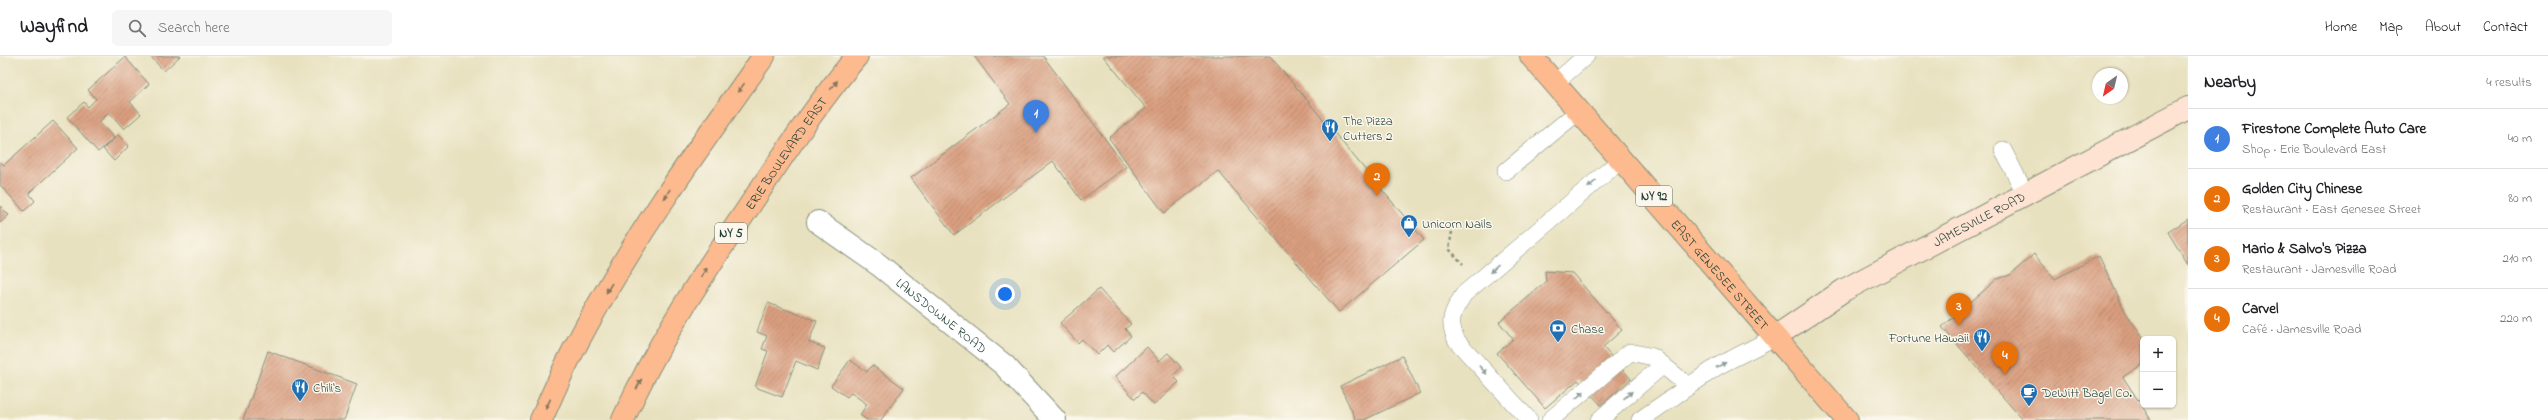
<!DOCTYPE html>
<meta charset="utf-8">
<style>
:root{--surface:#fff;--page:#f6f6f6;--text:#202124;--muted:#757577;--line:#e0e0e0;--accent:#2563eb}
body{margin:0;font-family:"Indie Flower",sans-serif;background:var(--page);color:var(--text)}
.controls{position:absolute;right:12px;bottom:12px;display:grid;overflow:hidden;border-radius:6px;box-shadow:0 1px 3px #0004}
.controls button{width:36px;height:36px;display:grid;place-items:center;padding:0;border:0;border-bottom:1px solid var(--line);background:var(--surface);color:var(--text);font:20px sans-serif}
.compass{position:absolute;left:2092px;top:12px;width:36px;height:36px;border-radius:50%;background:var(--surface);box-shadow:0 1px 3px #0004;rotate:214deg}
.you{position:absolute;left:1005px;top:238px;width:14px;height:14px;margin:-10px;border:3px solid #fff;border-radius:50%;background:#1a73e8;box-shadow:0 0 0 6px #1a73e833}
.badge{display:grid;place-items:center;width:26px;height:26px;border-radius:50%;background:var(--accent);color:#fff;font-size:13px;font-weight:700}
.pin{position:absolute;translate:-50% -33px;filter:drop-shadow(0 1px 2px #0008)}
.pin::after{content:'';position:absolute;top:21px;width:14px;height:12px;background:inherit;clip-path:polygon(0 0,100% 0,50% 100%)}
.list{margin:0;padding:0;list-style:none}
h2{display:flex;justify-content:space-between;align-items:center;height:52px;margin:0;padding:0 16px;font-size:17px}
h2 small{font-size:13px;font-weight:400;color:var(--muted)}
.list li{display:grid;grid-template-columns:26px 1fr auto;gap:12px;align-items:center;box-sizing:border-box;height:60px;padding:0 16px;border-top:1px solid var(--line)}
.list b{display:block;font-size:15px;white-space:nowrap}
.list p{margin:0;font-size:13px;white-space:nowrap;color:var(--muted)}
.list em{font-size:13px;font-style:normal;color:var(--muted)}
.icon{flex:none;width:22px;height:22px;fill:none;stroke:currentColor;stroke-width:2;stroke-linecap:round;stroke-linejoin:round}
.map{position:relative;flex:none;width:2188px;height:364px;overflow:hidden}
header{display:flex;align-items:center;gap:24px;box-sizing:border-box;height:56px;padding:0 20px;background:var(--surface);border-bottom:1px solid var(--line)}
header strong{font-size:19px}
nav{display:flex;gap:22px;margin-inline-start:auto;font-size:14px}
.search{width:280px;height:36px;background:var(--page);display:flex;align-items:center;gap:10px;box-sizing:border-box;padding:0 14px;border-radius:6px;color:var(--muted);font-size:15px}
main{display:flex}
aside{flex:1;background:var(--surface)}
.map>svg:first-child{display:block}
.building{fill:url(#building-hatch)}
.lines{fill:none;stroke-linecap:round;stroke-linejoin:round}
.lane-casing{stroke:#848f7a;stroke-width:18}
.street-casing{stroke:#848f7a;stroke-width:24}
.secondary-casing{stroke:#848f7a;stroke-width:24}
.primary-casing{stroke:#848f7a;stroke-width:24}
.path{stroke:#848f7a;stroke-width:2.5;stroke-dasharray:3 3;stroke-linecap:butt}
.lane{stroke:#fff;stroke-width:17}
.street{stroke:#fff;stroke-width:22}
.secondary{stroke:#fee3d2;stroke-width:22}
.primary{stroke:#fcba8e;stroke-width:22}
.oneway{fill:#82755c}
.oneway2{fill:#8f9e9a}
.labels{text-anchor:middle;stroke-width:3;stroke-linejoin:round;paint-order:stroke}
.shield{fill:#fbf7ec;stroke:#61756b;stroke-width:1}
.shield-label{font-size:12px;font-weight:bold;fill:#1f3d34}
.poi-label{font-size:13px;fill:#1f3d34;stroke:#fbf7ec;text-anchor:start}
.street-label{font-size:13px;fill:#1f3d34;stroke:#fbf7ec}
</style>
<header>
<strong>Wayfind</strong>
<div class="search"><svg class="icon" aria-label="search" viewBox="0 0 24 24"><circle cx="10" cy="10" r="6"/><path d="M15 15l6 6"/></svg>Search here</div>
<nav><a>Home</a><a>Map</a><a>About</a><a>Contact</a></nav>
</header>
<main>
<div class="map">
<svg width="2188" height="364" viewBox="0 0 2188 364">
<defs>
<pattern id="building-hatch" width="6" height="6" patternUnits="userSpaceOnUse"><rect width="6" height="6" fill="#da9f80"/><path d="M-1 1l2-2M0 6l6-6M5 7l2-2" fill="none" stroke="#b0836a"/></pattern>
</defs>
<rect width="100%" height="100%" fill="#fbf7ec"/>
<filter id="ink" filterUnits="userSpaceOnUse"><feTurbulence type="fractalNoise" baseFrequency=".025" numOctaves="2"/><feDisplacementMap in="SourceGraphic" scale="8" xChannelSelector="R" yChannelSelector="G"/><feConvolveMatrix kernelMatrix="1 2 1 2 8 2 1 2 1" color-interpolation-filters="sRGB"/></filter>
<filter id="wash" filterUnits="userSpaceOnUse"><feTurbulence type="fractalNoise" baseFrequency=".012" numOctaves="4" result="noise"/><feDisplacementMap in="SourceGraphic" scale="16" xChannelSelector="R" yChannelSelector="G"/><feGaussianBlur stdDeviation="0.9" result="paint"/><feColorMatrix in="noise" values="0 0 0 0 0 0 0 0 0 0 0 0 0 0 0 0 0 1.4 0 .05"/><feComposite in="paint" operator="in"/></filter>
<g filter="url(#wash)">
<rect width="100%" height="100%" fill="#e8e1bf"/>
<g id="blocks">
<g class="building">
<path d="M150,0H180L164,15Z"/>
<path d="M974,0H1043L1126,111L1081,144L1053,105L954,179L911,122L1010,48Z"/>
<path d="M1103,0H1270L1424,184L1339,256L1218,115L1164,157L1109,82L1146,52Z"/>
<path d="M125,1L149,28L130,46L141,58L124,73L109,56L99,66L114,82L98,96L67,61L84,46L88,51L96,43L88,34Z"/>
<path d="M53,65L78,92L29,137L35,145L24,155L0,129V106L4,109Z"/>
<path d="M118,79L129,90L114,105L103,93Z"/>
<path d="M0,150L9,159L0,167Z"/>
<path d="M2188,163V209L2168,176Z"/>
<path d="M2034,198L2055,223L2099,200L2125,255L2143,282V308L2123,321L2151,364H2023L1942,271L1997,223L2010,219Z"/>
<path d="M1545,215L1572,217L1622,274L1603,291L1631,323L1601,349L1578,324L1545,352L1497,297L1513,283L1499,266L1546,226Z"/>
<path d="M1099,233L1131,268L1125,273L1131,280L1113,296L1107,289L1097,299L1082,283L1078,287L1060,267Z"/>
<path d="M768,247L817,265L809,286L825,292L817,314L796,305L782,341L755,331L768,295L762,293L767,280L757,276Z"/>
<path d="M1147,291L1159,305L1168,297L1181,311L1173,320L1179,326L1154,349L1142,336L1135,343L1115,321Z"/>
<path d="M268,295L357,328L344,364H243Z"/>
<path d="M1402,300L1420,337L1364,364H1356L1340,330Z"/>
<path d="M850,304L867,316L872,309L904,332L881,364H867L860,359L867,348L851,337L847,341L831,330Z"/>
</g>
</g>
</g>
<g filter="url(#ink)">
<use href="#blocks" fill-opacity="0" stroke="#848f7a" stroke-width="1"/>
<g class="lines">
<g class="lane-casing">
<g id="lane">
<path d="M1556,26L1586,0"/>
<path d="M2003,94L2025,137"/>
<path d="M1506,115L1580,54"/>
<path d="M1529,364L1457,285C1447,265 1452,256 1464,238L1622,103"/>
<path d="M1550,364L1630,296L1653,301L1687,329"/>
<path d="M1599,364L1663,309"/>
<path d="M1640,364L1718,310L1775,281"/>
</g>
</g>
<g class="street-casing">
<g id="street">
<path id="s1" d="M818,166L879,209L1004,309L1055,364"/>
</g>
</g>
<g class="secondary-casing">
<g id="secondary">
<path id="s2" d="M1775,281L1844,234L2188,52"/>
</g>
</g>
<g class="primary-casing">
<g id="primary">
<path id="s3" d="M1531,0L1847,364"/>
<path d="M541,364C551,341 561,318 573,295C627,191 696,95 764,0"/>
<path id="s4" d="M623,364C655,291 699,224 744,158C780,104 815,50 857,0"/>
</g>
</g>
<path class="path" d="M1453,170L1449,193L1463,208"/>
<use href="#lane" class="lane"/>
<use href="#street" class="street"/>
<use href="#secondary" class="secondary"/>
<use href="#primary" class="primary"/>
</g>
<defs><path id="oneway-solid" d="M-6-.8H1V-3.2L6.5 0L1 3.2V.8H-6Z"/></defs>
<g class="oneway">
<use href="#oneway-solid" transform="translate(834 29) rotate(-53)"/>
<use href="#oneway-solid" transform="translate(741 32) rotate(126)"/>
<use href="#oneway-solid" transform="translate(667 138) rotate(122)"/>
<use href="#oneway-solid" transform="translate(704 216) rotate(-56)"/>
<use href="#oneway-solid" transform="translate(609 232) rotate(120)"/>
<use href="#oneway-solid" transform="translate(639 328) rotate(-63)"/>
<use href="#oneway-solid" transform="translate(548 348) rotate(115)"/>
</g>
<g class="oneway2">
<use href="#oneway-solid" transform="translate(1592 128) rotate(139)"/>
<use href="#oneway-solid" transform="translate(1494 213) rotate(139)"/>
<use href="#oneway-solid" transform="translate(1721 309) rotate(-28)"/>
<use href="#oneway-solid" transform="translate(1483 314) rotate(47)"/>
<use href="#oneway-solid" transform="translate(1580 339) rotate(-40)"/>
<use href="#oneway-solid" transform="translate(1628 339) rotate(-41)"/>
</g>
</g>
<defs>
<g id="restaurant-pin" transform="scale(0.9)"><path d="M0 17L-7.5 6A9.5 9.5 0 1 1 7.5 6Z" fill="#1f6fb2" stroke="#fbf7ec"/><path d="M-5-6h1v4h1v-4h1v4h1v-4h1v5L-1.5 .5V6h-2V.5L-5-1ZM5-6V6H3V1.5H1.5Q1.5-4 5-6Z" fill="#fff"/></g>
<g id="shop-pin" transform="scale(0.9)"><path d="M0 17L-7.5 6A9.5 9.5 0 1 1 7.5 6Z" fill="#1f6fb2" stroke="#fbf7ec"/><path d="M-5-2.5h2.3a2.7 3.5 0 0 1 5.4 0H5L5.5 6h-11ZM-1.5-2.5h3a1.5 2.3 0 0 0-3 0Z" fill="#fff"/></g>
<g id="bank-pin" transform="scale(0.9)"><path d="M0 17L-7.5 6A9.5 9.5 0 1 1 7.5 6Z" fill="#1f6fb2" stroke="#fbf7ec"/><path d="M-6-4H6V4H-6ZM0-2.3a2.3 2.3 0 1 0 0 4.6a2.3 2.3 0 1 0 0-4.6Z" fill="#fff"/></g>
<g id="cafe-pin" transform="scale(0.9)"><path d="M0 17L-7.5 6A9.5 9.5 0 1 1 7.5 6Z" fill="#1f6fb2" stroke="#fbf7ec"/><path d="M-5.5-4.5H6V0H3Q3 3.5 0 3.5H-2.5Q-5.5 3.5-5.5 0ZM3-3.2v2h1.7v-2ZM-6 4.5H4V6H-6Z" fill="#fff"/></g>
</defs>
<g fill-rule="evenodd">
<use href="#restaurant-pin" x="1330" y="71"/>
<use href="#shop-pin" x="1409" y="167"/>
<use href="#bank-pin" x="1558" y="272"/>
<use href="#restaurant-pin" x="1982" y="281"/>
<use href="#restaurant-pin" x="300" y="331"/>
<use href="#cafe-pin" x="2029" y="336"/>
</g>
<g class="labels">
<g class="shield">
<rect x="1636" y="130" width="36" height="20" rx="3"/>
<rect x="715" y="167" width="32" height="20" rx="3"/>
</g>
<g class="shield-label">
<text x="1654" y="144">NY 92</text>
<text x="731" y="181">NY 5</text>
</g>
<g class="poi-label">
<text x="1343" y="69">The Pizza<tspan x="1343" dy="15">Cutters 2</tspan></text>
<text x="1422" y="172">Unicorn Nails</text>
<text x="1571" y="277">Chase</text>
<text x="1969" y="286" text-anchor="end">Fortune Hawaii</text>
<text x="313" y="336">Chili's</text>
<text x="2042" y="341">DeWitt Bagel Co.</text>
</g>
<g class="street-label">
<text dy="5" stroke="none"><textPath href="#s4" startOffset="313">ERIE BOULEVARD EAST</textPath></text>
<text dy="5" stroke="none"><textPath href="#s2" startOffset="236">JAMESVILLE ROAD</textPath></text>
<text dy="5" stroke="none"><textPath href="#s3" startOffset="289">EAST GENESEE STREET</textPath></text>
<text dy="5" stroke="none"><textPath href="#s1" startOffset="155">LANSDOWNE ROAD</textPath></text>
</g>
</g>
</svg>
<div class="controls">
<button>+</button>
<button>−</button>
</div>
<svg class="compass" viewBox="-18 -18 36 36"><path d="M0-13l5 13h-10z" fill="#e53935"/><path d="M0 13l5-13h-10z" fill="#757577"/></svg>
<div class="you"></div>
<div class="pin badge" style="left:1036px;top:77px;background:#3f7fe0">1</div>
<div class="pin badge" style="left:1377px;top:140px;background:#e8710a">2</div>
<div class="pin badge" style="left:1959px;top:270px;background:#e8710a">3</div>
<div class="pin badge" style="left:2005px;top:319px;background:#e8710a">4</div>
</div>
<aside>
<h2>Nearby<small>4 results</small></h2>
<ul class="list">
<li><span class="badge" style="background:#3f7fe0">1</span><div><b>Firestone Complete Auto Care</b><p>Shop · Erie Boulevard East</p></div><em>40 m</em></li>
<li><span class="badge" style="background:#e8710a">2</span><div><b>Golden City Chinese</b><p>Restaurant · East Genesee Street</p></div><em>80 m</em></li>
<li><span class="badge" style="background:#e8710a">3</span><div><b>Mario &amp; Salvo's Pizza</b><p>Restaurant · Jamesville Road</p></div><em>210 m</em></li>
<li><span class="badge" style="background:#e8710a">4</span><div><b>Carvel</b><p>Café · Jamesville Road</p></div><em>220 m</em></li>
</ul>
</aside>
</main>
